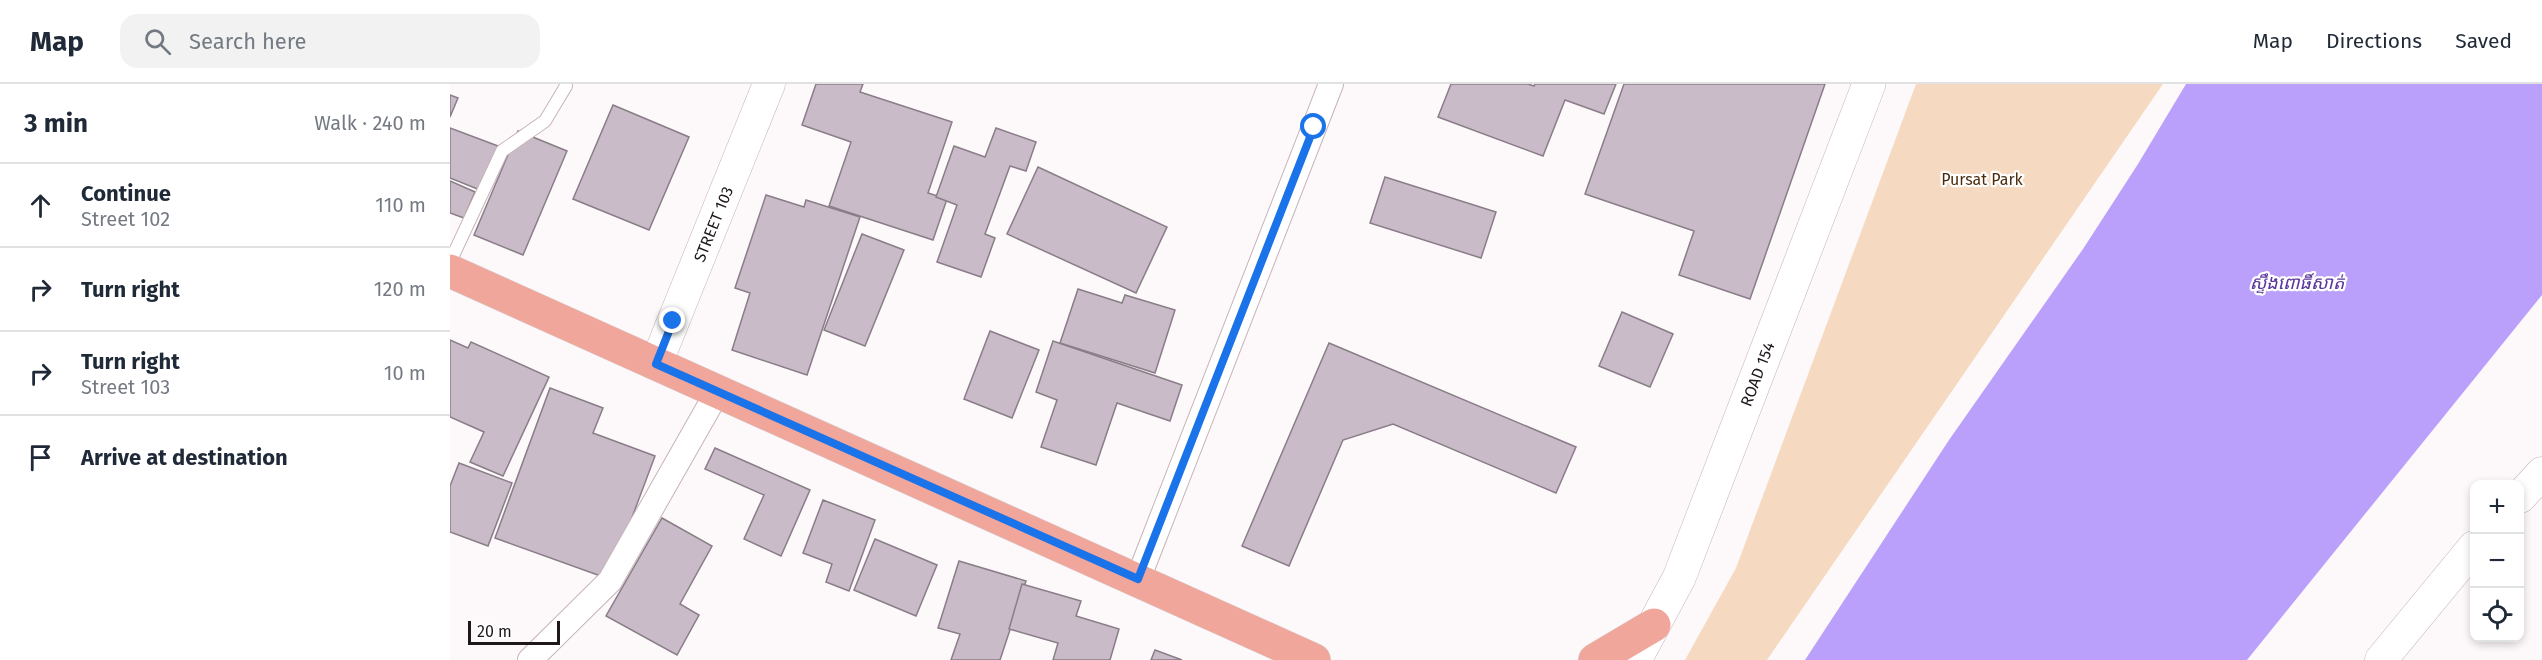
<!DOCTYPE html>
<meta charset="utf-8">
<style>
:root{--surface:#fff;--page:#f2f2f3;--text:#1f2937;--muted:#747a83;--line:#e0e1e3}
body{margin:0;font-family:"Fira Sans","Noto Sans Khmer",sans-serif;background:var(--page);color:var(--text)}
.controls{position:absolute;right:18px;bottom:18px;display:grid;overflow:hidden;border-radius:12px;box-shadow:0 3px 9px #0003}
.controls button{width:54px;height:54px;display:grid;place-items:center;padding:0;border:0;border-bottom:2px solid var(--line);background:var(--surface);color:var(--text);font:30px sans-serif}
.scale{position:absolute;left:18px;bottom:15px;width:92px;box-sizing:border-box;padding-left:6px;border:3px solid #1f181a;border-top:0;font-size:16px;line-height:21px;white-space:nowrap;color:#1f181a;-webkit-text-stroke:4px #fff;paint-order:stroke}
.stop{position:absolute;width:18px;height:18px;margin:-14px;border:4px solid #1a73e8;border-radius:50%;background:#fff}
.stop.end{background:#1a73e8;border-color:#fff;box-shadow:0 2px 6px #0008}
.list{margin:0;padding:0;list-style:none}
h2{display:flex;justify-content:space-between;align-items:center;height:78px;margin:0;padding:0 24px;font-size:26px}
h2 small{font-size:20px;font-weight:400;color:var(--muted)}
.list li{display:grid;grid-template-columns:39px 1fr auto;gap:18px;align-items:center;box-sizing:border-box;height:84px;padding:0 24px;border-top:2px solid var(--line)}
.list b{display:block;font-size:22px;white-space:nowrap}
.list p{margin:0;font-size:20px;white-space:nowrap;color:var(--muted)}
.list em{font-size:20px;font-style:normal;color:var(--muted)}
.icon{flex:none;width:33px;height:33px;fill:none;stroke:currentColor;stroke-width:2;stroke-linecap:round;stroke-linejoin:round}
.map{position:relative;flex:none;width:2092px;height:576px;overflow:hidden}
header{display:flex;align-items:center;gap:36px;box-sizing:border-box;height:84px;padding:0 30px;background:var(--surface);border-bottom:2px solid var(--line)}
header strong{font-size:28px}
nav{display:flex;gap:33px;margin-inline-start:auto;font-size:21px}
.search{width:420px;height:54px;background:var(--page);display:flex;align-items:center;gap:15px;box-sizing:border-box;padding:0 21px;border-radius:18px;color:var(--muted);font-size:22px}
main{display:flex}
aside{flex:1;background:var(--surface)}
.map>svg:first-child{display:block}
.green{fill:#f6d9c1}
.water{fill:#baa0fa}
.building{fill:#c9bcc8;stroke:#897d88;stroke-width:1.5}
.lines{fill:none;stroke-linecap:round;stroke-linejoin:round}
.service-casing{stroke:#c6b3b8;stroke-width:14}
.minor-casing{stroke:#c6b3b8;stroke-width:26}
.tertiary-casing{stroke:#c6b3b8;stroke-width:33}
.secondary-casing{stroke:#c6b3b8;stroke-width:34}
.primary-casing{stroke:#d7d5d6;stroke-width:34}
.service{stroke:#fff;stroke-width:12}
.minor{stroke:#fff;stroke-width:24}
.tertiary{stroke:#fff;stroke-width:32}
.secondary{stroke:#fff;stroke-width:33}
.primary{stroke:#f1a69c;stroke-width:33}
.route{stroke:#1a73e8;stroke-width:8}
.labels{text-anchor:middle;stroke-width:4.5;stroke-linejoin:round;paint-order:stroke}
.park-label{font-size:16px;fill:#4c2c0d;stroke:#fff}
.street-label{font-size:16px;fill:#1f181a;stroke:#fff}
.water-label{font-size:18px;font-style:italic;fill:#5c369c;stroke:#fff}
</style>
<header>
<strong>Map</strong>
<div class="search"><svg class="icon" aria-label="search" viewBox="0 0 24 24"><circle cx="10" cy="10" r="6"/><path d="M15 15l6 6"/></svg>Search here</div>
<nav><a>Map</a><a>Directions</a><a>Saved</a></nav>
</header>
<main>
<aside>
<h2>3 min<small>Walk · 240 m</small></h2>
<ul class="list">
<li><svg class="icon" aria-label="ahead" viewBox="0 0 24 24"><path d="M12 20V5M6 11l6-6 6 6"/></svg><div><b>Continue</b><p>Street 102</p></div><em>110 m</em></li>
<li><svg class="icon" aria-label="right" viewBox="0 0 24 24"><path d="M7 20v-9h11M14 6l5 5-5 5"/></svg><div><b>Turn right</b></div><em>120 m</em></li>
<li><svg class="icon" aria-label="right" viewBox="0 0 24 24"><path d="M7 20v-9h11M14 6l5 5-5 5"/></svg><div><b>Turn right</b><p>Street 103</p></div><em>10 m</em></li>
<li><svg class="icon" aria-label="arrive" viewBox="0 0 24 24"><path d="M6 21V4h12l-3 4 3 4H6"/></svg><div><b>Arrive at destination</b></div></li>
</ul>
</aside>
<div class="map">
<svg width="2092" height="576" viewBox="0 0 2092 576">
<rect width="100%" height="100%" fill="#fdf9fa"/>
<path class="green" d="M1466,0H1713L1317,576H1235L1286,484Z"/>
<path class="water" d="M1736,0H2092V211L1797,576H1355L1499,356L1633,165L1688,80Z"/>
<g class="building">
<path d="M366,0H413L410,8L502,38L478,109L497,115L483,156L379,122L401,58L352,41Z"/>
<path d="M1001,0H1078L1084,2L1085,0H1166L1154,30L1115,16L1093,72L988,33Z"/>
<path d="M1174,0H1375L1300,215L1229,191L1244,147L1135,110Z"/>
<path d="M0,11L8,14L0,33Z"/>
<path d="M163,21L239,53L199,146L123,115Z"/>
<path d="M0,44L48,62L30,106L0,94Z"/>
<path d="M546,44L586,58L576,87L560,82L535,150L545,154L531,193L487,178L507,121L486,113L504,62L535,73Z"/>
<path d="M68,47L117,67L73,171L24,151Z"/>
<path d="M588,83L717,143L686,209L557,150Z"/>
<path d="M935,93L1046,128L1031,174L920,139Z"/>
<path d="M0,97L25,108L14,134L0,129Z"/>
<path d="M316,111L354,123L356,116L410,133L357,291L282,266L300,209L285,204Z"/>
<path d="M412,150L454,166L415,262L374,246Z"/>
<path d="M628,205L672,219L675,211L725,226L705,289L610,259Z"/>
<path d="M1172,228L1223,250L1200,303L1149,282Z"/>
<path d="M540,247L589,266L562,334L514,315Z"/>
<path d="M0,256L18,264L21,258L99,293L53,392L20,378L34,348L0,333Z"/>
<path d="M603,257L732,301L720,337L667,319L646,381L591,363L607,316L586,308Z"/>
<path d="M879,259L1126,363L1106,409L943,340L893,356L839,482L792,462Z"/>
<path d="M100,304L153,324L143,349L205,372L159,495L45,454Z"/>
<path d="M265,364L360,406L331,472L294,455L314,411L255,385Z"/>
<path d="M9,379L62,399L38,462L0,448V402Z"/>
<path d="M373,416L425,436L399,507L376,498L382,480L353,469Z"/>
<path d="M212,434L262,462L230,520L249,531L227,571L156,532Z"/>
<path d="M425,455L487,481L466,532L404,506Z"/>
<path d="M509,477L576,497L550,576H501L510,550L488,544Z"/>
<path d="M572,500L631,517L626,532L669,545L660,576H603L608,559L559,545Z"/>
<path d="M705,566L732,576H701Z"/>
</g>
<g class="lines">
<g class="service-casing">
<path id="service" d="M0,178L52,67L95,37L116,2"/>
</g>
<g class="minor-casing">
<g id="minor">
<path d="M688,495L881,0"/>
<path d="M80,576L160,497L268,307"/>
</g>
</g>
<g class="tertiary-casing">
<g id="tertiary">
<path d="M206,280L319,0"/>
<path d="M2070,413L2092,389"/>
<path d="M1931,576L2024,463"/>
</g>
</g>
<g class="secondary-casing">
<path id="secondary" d="M1185,576L1229,494L1419,0"/>
</g>
<g class="primary-casing">
<g id="primary">
<path d="M0,187L864,576"/>
<path d="M1145,576L1204,541"/>
</g>
</g>
<use href="#service" class="service"/>
<use href="#minor" class="minor"/>
<use href="#tertiary" class="tertiary"/>
<use href="#secondary" class="secondary"/>
<use href="#primary" class="primary"/>
</g>
<g class="lines">
<path class="route" d="M223,237L206,280L688,495L864,43"/>
</g>
<g class="labels">
<g class="park-label">
<text x="1532" y="101">Pursat Park</text>
</g>
<g class="street-label">
<text transform="translate(263 140) rotate(-68)" y="6">STREET 103</text>
<text transform="translate(1307 290) rotate(-69)" y="6">ROAD 154</text>
</g>
<g class="water-label">
<text x="1847" y="205">ស្ទឹងពោធិ៍សាត់</text>
</g>
</g>
</svg>
<div class="controls">
<button>+</button>
<button>−</button>
<button><svg class="icon" aria-label="locate" viewBox="0 0 24 24"><circle cx="12" cy="12" r="6"/><path d="M12 2v4M12 18v4M2 12h4M18 12h4"/></svg></button>
</div>
<div class="scale">20 m</div>
<div class="stop" style="left:864px;top:43px"></div>
<div class="stop end" style="left:223px;top:237px"></div>
</div>
</main>
